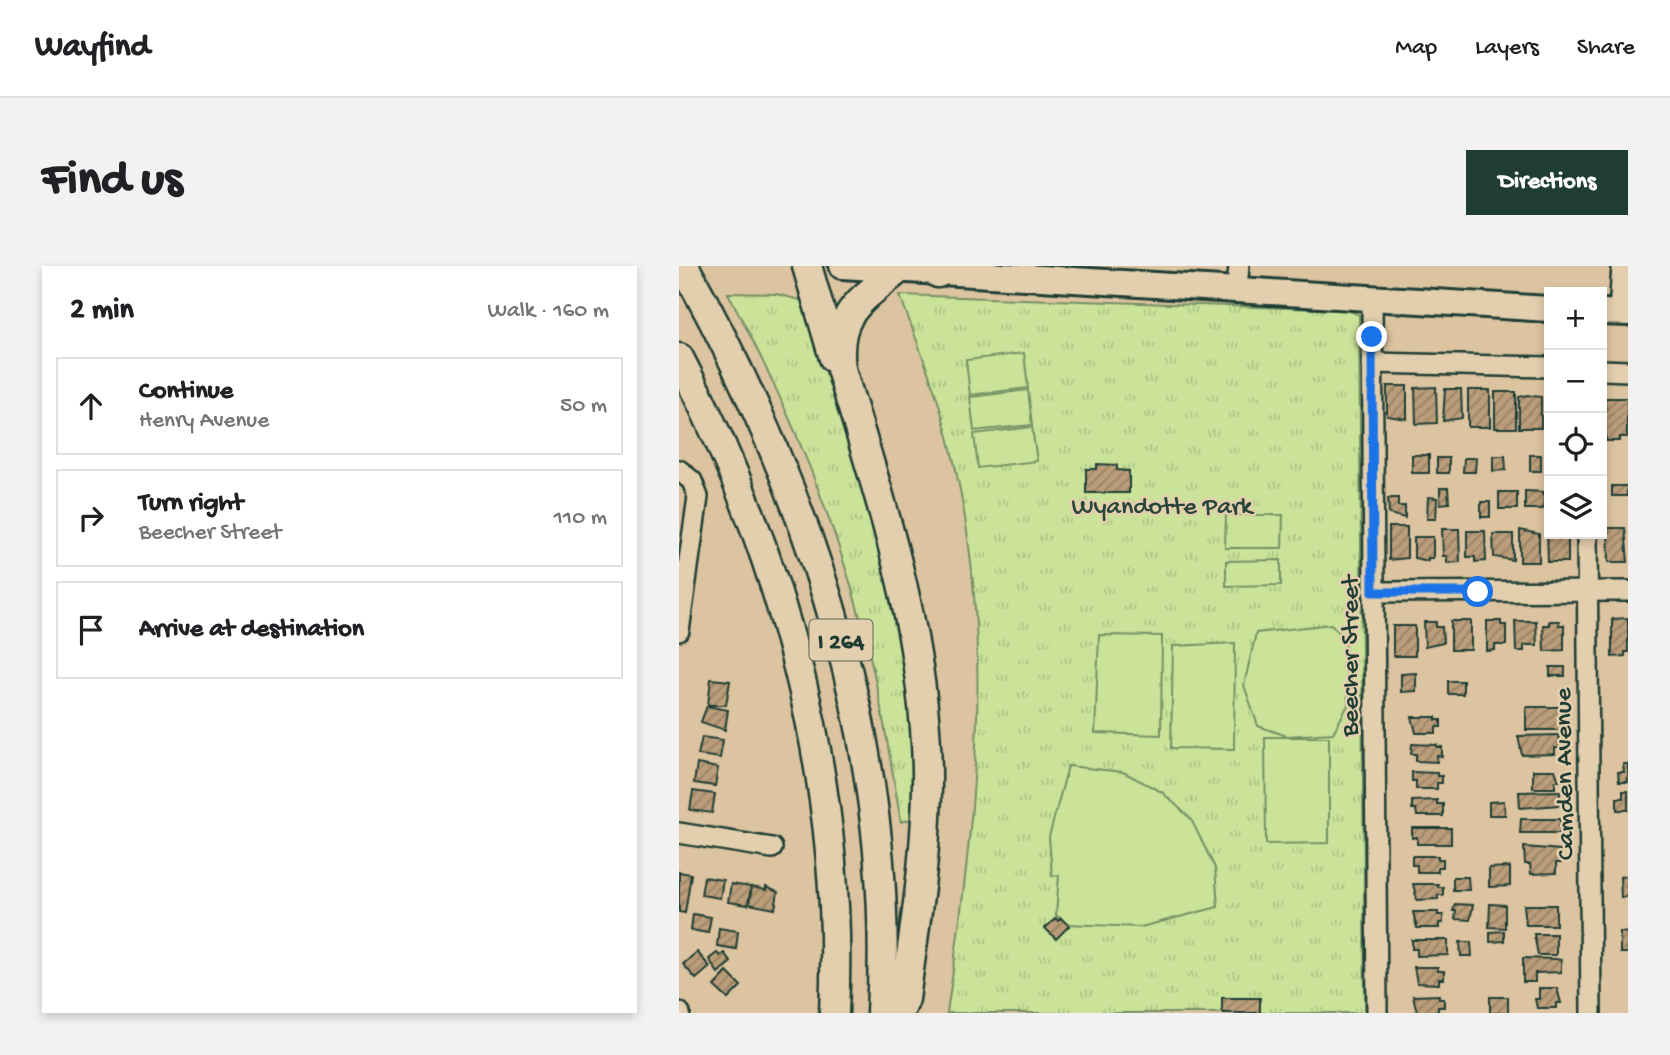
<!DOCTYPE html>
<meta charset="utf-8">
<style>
:root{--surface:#fff;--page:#f2f2f2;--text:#202124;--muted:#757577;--line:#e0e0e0;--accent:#1f3d34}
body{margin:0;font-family:"Gochi Hand",sans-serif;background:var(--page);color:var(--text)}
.controls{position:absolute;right:21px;top:21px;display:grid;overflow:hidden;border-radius:0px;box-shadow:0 4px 10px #0003}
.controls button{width:63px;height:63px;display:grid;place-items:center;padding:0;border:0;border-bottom:2px solid var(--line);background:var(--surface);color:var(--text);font:35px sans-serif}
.stop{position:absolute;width:21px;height:21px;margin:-16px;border:5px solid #1a73e8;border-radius:50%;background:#fff}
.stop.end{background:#1a73e8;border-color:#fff;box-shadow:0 2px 7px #0008}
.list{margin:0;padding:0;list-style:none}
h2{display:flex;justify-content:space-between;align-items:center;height:91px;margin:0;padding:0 28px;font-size:30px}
h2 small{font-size:23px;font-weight:400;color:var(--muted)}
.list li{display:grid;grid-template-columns:46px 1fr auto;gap:21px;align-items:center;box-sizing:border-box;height:98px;margin:0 14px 14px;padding:0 14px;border:2px solid var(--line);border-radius:0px}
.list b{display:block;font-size:26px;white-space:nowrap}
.list p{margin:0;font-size:23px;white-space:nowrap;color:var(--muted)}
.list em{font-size:23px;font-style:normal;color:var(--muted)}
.icon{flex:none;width:38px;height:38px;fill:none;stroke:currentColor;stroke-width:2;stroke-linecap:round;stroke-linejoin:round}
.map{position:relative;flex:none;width:949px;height:747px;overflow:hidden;border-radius:0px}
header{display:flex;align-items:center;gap:42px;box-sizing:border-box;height:98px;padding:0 35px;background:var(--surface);border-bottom:2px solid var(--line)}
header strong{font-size:33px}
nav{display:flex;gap:38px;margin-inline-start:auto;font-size:24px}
.intro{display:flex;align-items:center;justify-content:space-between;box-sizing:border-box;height:168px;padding:0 42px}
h1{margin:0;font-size:49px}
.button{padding:18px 32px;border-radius:0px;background:var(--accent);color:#fff;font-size:24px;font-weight:700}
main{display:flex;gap:42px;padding:0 42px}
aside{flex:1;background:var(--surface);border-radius:0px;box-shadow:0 4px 10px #0003}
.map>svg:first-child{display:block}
.grass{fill:url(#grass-tufts);stroke:#749066;stroke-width:2}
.pitch{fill:#cae399;stroke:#749066;stroke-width:2}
.building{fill:url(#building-hatch);stroke:#1f3d34;stroke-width:2}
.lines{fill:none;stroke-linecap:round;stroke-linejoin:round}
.minor-casing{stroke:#1f3d34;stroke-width:24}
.major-casing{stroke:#1f3d34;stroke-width:30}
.highway-casing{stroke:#1f3d34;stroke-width:33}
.minor{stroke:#e3cfad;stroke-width:19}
.major{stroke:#e3cfad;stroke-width:24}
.highway{stroke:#e3cfad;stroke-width:28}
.route{stroke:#1a73e8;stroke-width:9}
.labels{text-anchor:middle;stroke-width:5;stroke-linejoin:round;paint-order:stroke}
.shield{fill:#e3cfad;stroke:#5a6958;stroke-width:2}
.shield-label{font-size:24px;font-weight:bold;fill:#1f3d34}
.park-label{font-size:26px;fill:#284539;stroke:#e3cfad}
.street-label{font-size:26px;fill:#1f3d34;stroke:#e3cfad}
</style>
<header>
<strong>Wayfind</strong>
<nav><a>Map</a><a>Layers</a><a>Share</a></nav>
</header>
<div class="intro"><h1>Find us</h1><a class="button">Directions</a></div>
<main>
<aside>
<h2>2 min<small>Walk · 160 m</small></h2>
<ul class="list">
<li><svg class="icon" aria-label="ahead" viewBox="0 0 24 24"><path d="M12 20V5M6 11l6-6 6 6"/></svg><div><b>Continue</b><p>Henry Avenue</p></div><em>50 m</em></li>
<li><svg class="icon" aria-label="right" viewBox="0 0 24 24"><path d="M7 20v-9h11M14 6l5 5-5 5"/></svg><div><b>Turn right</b><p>Beecher Street</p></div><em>110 m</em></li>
<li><svg class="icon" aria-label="arrive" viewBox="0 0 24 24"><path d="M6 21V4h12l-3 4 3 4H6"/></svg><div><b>Arrive at destination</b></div></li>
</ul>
</aside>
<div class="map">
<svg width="949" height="747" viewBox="0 0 949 747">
<defs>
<pattern id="grass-tufts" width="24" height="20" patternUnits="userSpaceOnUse" patternTransform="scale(1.75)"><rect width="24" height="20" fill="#cae399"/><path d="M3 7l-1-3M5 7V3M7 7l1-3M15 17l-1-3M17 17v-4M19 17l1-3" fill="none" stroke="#adc484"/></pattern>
<pattern id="building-hatch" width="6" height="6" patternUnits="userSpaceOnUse" patternTransform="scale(1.75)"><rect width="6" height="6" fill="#bb9d79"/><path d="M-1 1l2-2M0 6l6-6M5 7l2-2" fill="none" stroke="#978164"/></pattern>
</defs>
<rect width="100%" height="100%" fill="#ddc4a0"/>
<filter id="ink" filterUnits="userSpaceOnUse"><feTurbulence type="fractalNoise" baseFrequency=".0143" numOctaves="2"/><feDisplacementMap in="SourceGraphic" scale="14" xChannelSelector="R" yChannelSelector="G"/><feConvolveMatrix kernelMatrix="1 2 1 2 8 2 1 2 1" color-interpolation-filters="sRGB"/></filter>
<g filter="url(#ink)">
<g class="grass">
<path d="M49,27L97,28L129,36L214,324L233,447L236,552L222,556C213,504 205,451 193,399C163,268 112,144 49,27Z"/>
<path d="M221,29L669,44L680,49L686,747H268C297,547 321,348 263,149C252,109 235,69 221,29Z"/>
</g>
<g class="pitch">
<path d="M345,87L349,122L291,129L287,94Z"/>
<path d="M349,124L353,159L295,165L291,131Z"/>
<path d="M353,161L358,195L299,202L295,168Z"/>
<path d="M547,249H604L603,282H546Z"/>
<path d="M602,294V319L547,320V295Z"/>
<path d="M652,358L666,373L669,439L654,467L608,470L579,460L565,419L577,367Z"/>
<path d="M420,369L483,370L482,469L416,467Z"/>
<path d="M556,377L555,483L492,482L494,380Z"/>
<path d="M586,471H650V577L587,578Z"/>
<path d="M389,500L444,506L483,526L512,553L536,602L539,641L462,661L388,658L377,649L380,609L373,610L370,571Z"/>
</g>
<g class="building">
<path d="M708,120H728V153L708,150Z"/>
<path d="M757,121L758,157L737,158L736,122Z"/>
<path d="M766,123H782L783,152L764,155Z"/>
<rect x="789" y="124" width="22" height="37"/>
<rect x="816" y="126" width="21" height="36"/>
<rect x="866" y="128" width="4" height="41"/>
<path d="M848,129L862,131V162H840V131Z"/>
<path d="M926,132H948V171H941V175H927Z"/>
<rect x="733" y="189" width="17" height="18"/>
<rect x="851" y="189" width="11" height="16"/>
<path d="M814,190H826L827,204L814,205Z"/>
<rect x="758" y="192" width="12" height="15"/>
<path d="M785,192H797L796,206H784Z"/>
<path d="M418,198L438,199V204L450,205V227H407V203H418Z"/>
<rect x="933" y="220" width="15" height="10"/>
<path d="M761,222H769L770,237L761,238Z"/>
<path d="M846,225L865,226L864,243H846Z"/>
<rect x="820" y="226" width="18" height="17"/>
<path d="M749,231L758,232L757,253H748Z"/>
<path d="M709,232H719V240H726V252L710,248Z"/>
<rect x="802" y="236" width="9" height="15"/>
<path d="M710,261H728V292L710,294Z"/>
<path d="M929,262H946L949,296H930Z"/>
<path d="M763,263H780L781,296L768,297V290H764Z"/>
<path d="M868,263L870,268H889V296H869Z"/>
<path d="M841,264L860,268V296H841Z"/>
<path d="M788,265H806L807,295L796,296V291H788Z"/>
<path d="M814,268H834V294L815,291Z"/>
<path d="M735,271H754V292H749V295L735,292Z"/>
<path d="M949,352V386H946V390L933,391V353Z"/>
<rect x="772" y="355" width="20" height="29"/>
<path d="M808,355H822V359H827V379H816V384L808,385Z"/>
<path d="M836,355H857L858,379H845V385H837Z"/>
<path d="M870,355H880V359H885V384L865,385L864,359H870Z"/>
<path d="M745,356H757V361H763L764,377L746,381Z"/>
<rect x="714" y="360" width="22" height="30"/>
<rect x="871" y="401" width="15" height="9"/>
<path d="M737,407V425L722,426V408Z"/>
<path d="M32,413L51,415L47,439H29Z"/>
<rect x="769" y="415" width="15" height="13"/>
<path d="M28,440L49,444L46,464L22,456Z"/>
<rect x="847" y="441" width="34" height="23"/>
<path d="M733,451H757V454H762V461H757V467H737Z"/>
<path d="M880,469L881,482H876V488L843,489L839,470Z"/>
<path d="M23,471L44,474L41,492L19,489Z"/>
<path d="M733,478L758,479V481H763V491L758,490V496L737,495V488H732Z"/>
<path d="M18,498L39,502L36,520L15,517Z"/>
<path d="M944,498H949V516H940L939,506H945Z"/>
<path d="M854,504H876L880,515H876V522H854Z"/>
<path d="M733,506L758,507V510H763V517H758V523H737V515H733Z"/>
<path d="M14,525L36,528L33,547L11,544Z"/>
<path d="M881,525V539L841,542L840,526Z"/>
<path d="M944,525H949V544H938V532H944Z"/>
<path d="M758,534V538H764V550H738L737,543H733V535Z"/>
<path d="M825,535L826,549H810V536Z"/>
<path d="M842,553H881V567H841Z"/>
<path d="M733,562H772V578H738V571L733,572Z"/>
<path d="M845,581L882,584V597H877V607L852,608L851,598H846Z"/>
<path d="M733,590H759V593H764V601H759V606H738V599H733Z"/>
<path d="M831,601V620L810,621V602Z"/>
<path d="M0,606L12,608L6,647L0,646Z"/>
<path d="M949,610V631H942L941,611Z"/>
<path d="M25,611L44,614L41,632L22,629Z"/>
<path d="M774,611H789L790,624H774Z"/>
<path d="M52,618L72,621L69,639L49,636Z"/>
<path d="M734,618H759V621H764V629H759V633L738,634Z"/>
<path d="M73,621L87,624V621L99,626L96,643L70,638Z"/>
<path d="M776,638L794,639L791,654L776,653L777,645H774Z"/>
<path d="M811,638L826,639V662L810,661Z"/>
<path d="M845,639H877V659H847Z"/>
<path d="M734,646H759V649H764V657H760V662H738Z"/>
<path d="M14,648L32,651L29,667L12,664Z"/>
<path d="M377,652L379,655L382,652L390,660L377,673L366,662Z"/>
<path d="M40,662L59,665L57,683L38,680Z"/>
<path d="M825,665V675L811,676V666Z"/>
<path d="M941,666L949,667V687H941Z"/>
<path d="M855,668H877V689H859Z"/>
<path d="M733,674H769V689L738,690V683H733Z"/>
<path d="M781,676H792L793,690H782Z"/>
<path d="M18,686L31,701L17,713L4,698Z"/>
<path d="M38,687L41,690L45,687L52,696L39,707L30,693Z"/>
<path d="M844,692L877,693L882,694V706L856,707V716H844Z"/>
<path d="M735,701H759V705H765V713H760V718L738,717Z"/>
<path d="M48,706L62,720L49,733L35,720Z"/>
<path d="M860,722H878L882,737H877V742H858L856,733H860Z"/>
<path d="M760,729V733H765V741H759V746H738L734,730Z"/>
<rect x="811" y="731" width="18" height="16"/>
<rect x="543" y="732" width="38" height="15"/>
</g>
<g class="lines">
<g class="minor-casing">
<g id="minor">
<path d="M558,23L560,0"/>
<path d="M693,33L698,747"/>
<path d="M940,46L943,0"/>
<path d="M693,97L870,101"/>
<path d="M923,104L949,105"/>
<path d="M0,204L13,215L19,231L0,365"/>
<path d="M908,268L912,747"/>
<path d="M694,326L949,325"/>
<path d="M0,567L93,582"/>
<path d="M0,746L1,747"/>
</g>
</g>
<g class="major-casing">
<g id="major">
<path d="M163,0L870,43"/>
<path d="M923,46L949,47"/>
</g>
</g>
<g class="highway-casing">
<g id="highway">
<path d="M5,0C132,229 217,482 202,747"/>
<path d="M128,0L155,92"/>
<path d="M251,0L259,7"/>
<path d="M0,92C105,291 166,521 155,747"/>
<path d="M220,747L226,733C236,658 249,583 248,506C246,366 202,236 162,103C155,47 181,35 220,3"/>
</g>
</g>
<use href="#minor" class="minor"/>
<use href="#major" class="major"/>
<use href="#highway" class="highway"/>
</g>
</g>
<g class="lines" filter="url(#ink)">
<path class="route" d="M693,71L694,326H799"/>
</g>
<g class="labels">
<rect class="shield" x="130.5" y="353.5" width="63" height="41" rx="5"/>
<g class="shield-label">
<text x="162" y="382">I 264</text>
</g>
<g class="park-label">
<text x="483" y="247">Wyandotte Park</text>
</g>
<g class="street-label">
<text transform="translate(669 390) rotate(-90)" y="9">Beecher Street</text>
<text transform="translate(883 508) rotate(-91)" y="9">Camden Avenue</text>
</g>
</g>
</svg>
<div class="controls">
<button>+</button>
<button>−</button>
<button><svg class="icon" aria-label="locate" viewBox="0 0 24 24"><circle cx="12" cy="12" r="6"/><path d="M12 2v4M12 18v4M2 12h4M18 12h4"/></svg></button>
<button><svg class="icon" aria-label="layers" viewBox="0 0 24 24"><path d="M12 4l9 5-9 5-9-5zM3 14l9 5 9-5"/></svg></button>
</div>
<div class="stop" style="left:799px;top:326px"></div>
<div class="stop end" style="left:693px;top:71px"></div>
</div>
</main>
